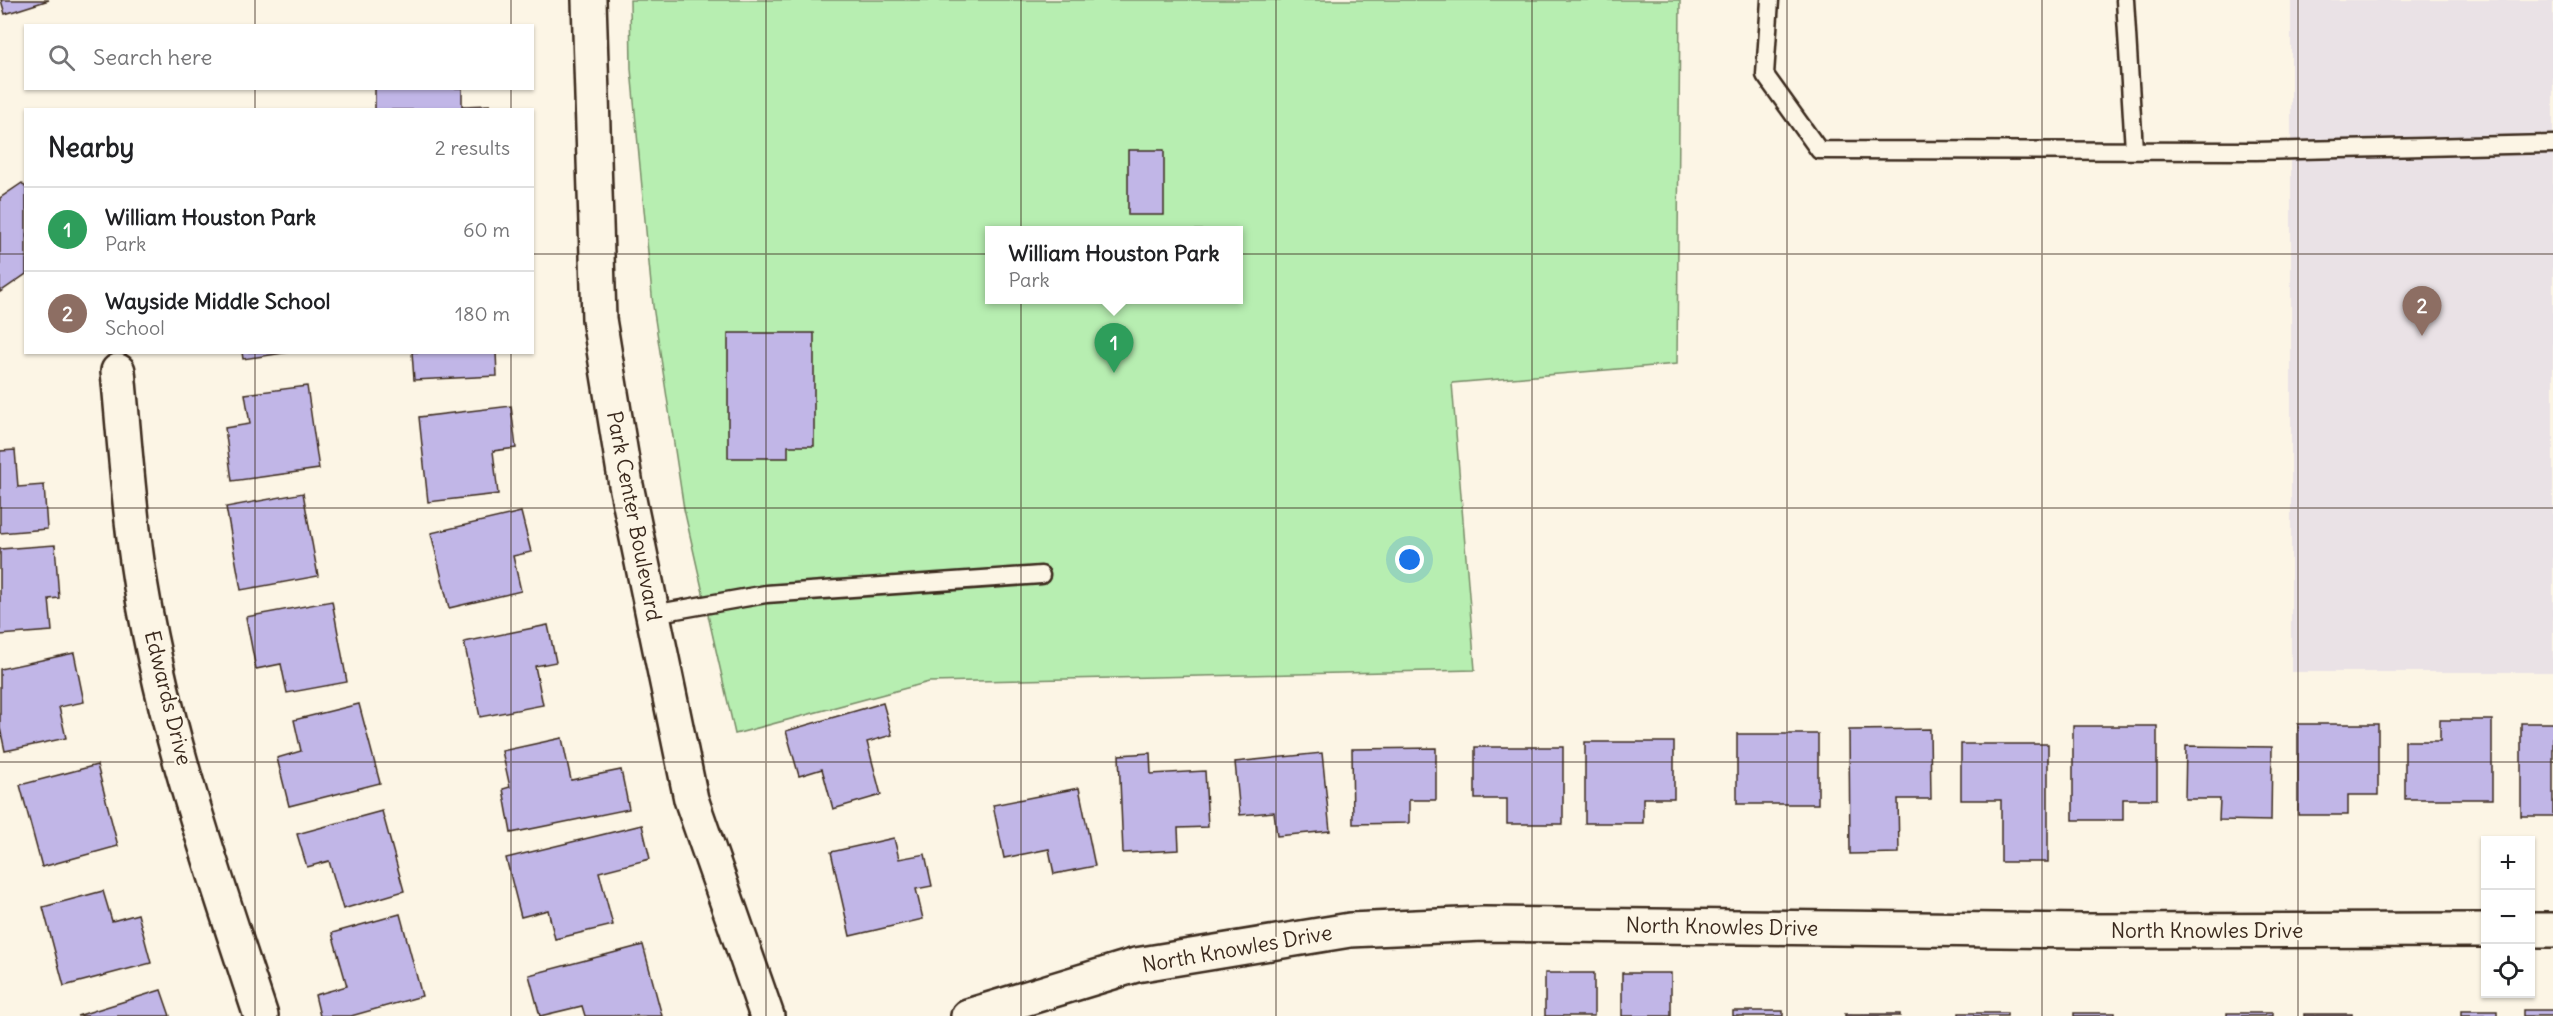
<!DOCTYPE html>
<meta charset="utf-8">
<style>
:root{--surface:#fff;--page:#f2f2f2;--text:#202124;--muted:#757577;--line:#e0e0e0;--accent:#d1495b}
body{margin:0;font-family:Delius,sans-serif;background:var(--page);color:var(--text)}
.controls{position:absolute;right:18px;bottom:18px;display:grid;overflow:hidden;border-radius:0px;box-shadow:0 2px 4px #0004}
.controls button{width:54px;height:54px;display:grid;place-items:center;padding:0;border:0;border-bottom:2px solid var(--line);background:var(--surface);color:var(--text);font:30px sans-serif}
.you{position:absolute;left:1410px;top:560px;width:21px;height:21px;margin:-15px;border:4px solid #fff;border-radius:50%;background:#1a73e8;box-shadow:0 0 0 9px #1a73e833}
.badge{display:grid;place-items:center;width:39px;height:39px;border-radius:50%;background:var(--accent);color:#fff;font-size:20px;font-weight:700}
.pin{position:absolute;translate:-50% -50px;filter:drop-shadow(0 2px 3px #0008)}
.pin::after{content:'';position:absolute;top:32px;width:21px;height:18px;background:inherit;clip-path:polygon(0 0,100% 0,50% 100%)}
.popup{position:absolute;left:985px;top:226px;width:258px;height:78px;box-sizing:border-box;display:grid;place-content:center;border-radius:0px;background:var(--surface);filter:drop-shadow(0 2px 4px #0005);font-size:20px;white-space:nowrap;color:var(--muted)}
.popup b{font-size:22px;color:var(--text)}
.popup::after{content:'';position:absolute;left:50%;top:100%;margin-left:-12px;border:12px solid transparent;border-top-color:var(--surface)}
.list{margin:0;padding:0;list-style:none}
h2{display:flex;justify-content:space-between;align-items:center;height:78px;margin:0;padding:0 24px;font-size:26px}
h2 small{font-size:20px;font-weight:400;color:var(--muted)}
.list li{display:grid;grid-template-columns:39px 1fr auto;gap:18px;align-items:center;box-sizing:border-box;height:84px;padding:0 24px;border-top:2px solid var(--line)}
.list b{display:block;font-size:22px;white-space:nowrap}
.list p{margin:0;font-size:20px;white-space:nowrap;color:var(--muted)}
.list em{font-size:20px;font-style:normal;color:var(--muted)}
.icon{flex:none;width:33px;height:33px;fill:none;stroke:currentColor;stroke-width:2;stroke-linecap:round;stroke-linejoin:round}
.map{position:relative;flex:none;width:2553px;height:1016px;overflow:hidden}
.search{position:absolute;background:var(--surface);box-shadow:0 2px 4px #0004;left:24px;top:24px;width:510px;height:66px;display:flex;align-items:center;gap:15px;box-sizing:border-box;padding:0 21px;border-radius:0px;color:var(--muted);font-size:22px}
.panel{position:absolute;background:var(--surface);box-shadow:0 2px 4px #0004;left:24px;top:108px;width:510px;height:246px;border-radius:0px}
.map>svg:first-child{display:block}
.built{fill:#eae2e6}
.green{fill:#b7eeb1;stroke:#798c68;stroke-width:1.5;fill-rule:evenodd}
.building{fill:#c1b6e7;stroke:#3b2a1e;stroke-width:1.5}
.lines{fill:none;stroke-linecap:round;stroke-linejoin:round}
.service-casing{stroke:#3b2a1e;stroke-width:21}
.minor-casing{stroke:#3b2a1e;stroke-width:38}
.tertiary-casing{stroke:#3b2a1e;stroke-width:38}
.service{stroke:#fcf5e5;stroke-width:16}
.minor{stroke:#fcf5e5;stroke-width:33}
.tertiary{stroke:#fcf5e5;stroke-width:33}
.grid{fill:none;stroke:#3b2a1e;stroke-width:1.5;stroke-opacity:0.55}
.labels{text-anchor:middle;stroke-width:4.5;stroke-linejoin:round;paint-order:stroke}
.street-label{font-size:21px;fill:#3b2a1e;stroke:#fcf5e5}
</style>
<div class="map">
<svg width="2553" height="1016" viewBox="0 0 2553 1016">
<rect width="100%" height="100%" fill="#fcf5e5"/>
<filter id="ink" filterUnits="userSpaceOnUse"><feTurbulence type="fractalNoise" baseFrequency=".0167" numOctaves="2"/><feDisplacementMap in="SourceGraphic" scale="12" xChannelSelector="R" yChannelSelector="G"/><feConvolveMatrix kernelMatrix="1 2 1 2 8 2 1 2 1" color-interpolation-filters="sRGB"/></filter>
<g filter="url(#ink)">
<rect class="built" x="2291" y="0" width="262" height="672"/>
<path class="green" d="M630,0H1680L1677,364L1452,383L1475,670L929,682L735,734L684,509L653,306L631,69ZM990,230H1238V300H990Z"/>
<g class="building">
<path d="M1,0H49L5,14Z"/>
<path d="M375,88H462V106L490,105V110H375Z"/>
<rect x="1128" y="150" width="36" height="65"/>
<path d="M22,183L26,188V274L0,292V198Z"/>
<path d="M728,333H814V446H788V458H728Z"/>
<path d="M242,352H290L243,359Z"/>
<path d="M412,352H496L497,376L414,380Z"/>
<path d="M307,386L319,469L232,481L225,428L250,424L245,394Z"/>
<path d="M511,406L516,448L493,451L498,494L428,502L419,417Z"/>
<path d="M15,450L18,487L44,485L47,529L0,533V451Z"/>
<path d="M303,493L318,576L241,590L226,507Z"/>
<path d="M521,512L531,552L513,556L521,591L449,608L431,533Z"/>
<path d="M55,545L59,598L49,599L52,631L0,635V549Z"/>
<path d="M332,601L347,682L287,693L281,664L256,669L246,617Z"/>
<path d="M548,625L556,662L535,666L543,705L480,717L464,642Z"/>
<path d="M74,653L84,702L59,707L66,738L5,751L0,728V669Z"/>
<path d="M883,703L892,735L867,742L881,795L833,809L822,769L799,776L786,731Z"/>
<path d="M359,704L380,783L289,806L277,758L301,751L294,720Z"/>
<path d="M2440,720H2492V799H2405V741H2440Z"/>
<rect x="2521" y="723" width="32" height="93"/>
<path d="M2298,724H2378V795H2348V815H2298Z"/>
<path d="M2073,726H2157V799H2123V820H2073Z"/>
<path d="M1930,729L1931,799H1898L1899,853L1850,854L1849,730Z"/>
<rect x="1737" y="734" width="81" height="70"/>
<path d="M562,738L571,780L621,770L629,809L511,833L503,789L510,787L502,751Z"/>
<path d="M1585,742H1674V798H1643V823H1585Z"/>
<path d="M1961,744H2048V862H2001V800H1961Z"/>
<path d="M2186,746L2272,747L2271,821L2219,820L2220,799H2185Z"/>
<path d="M1475,747H1563V824H1507V799H1475Z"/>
<path d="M1436,748V800H1409V823L1353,824L1352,749Z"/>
<path d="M1150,753L1151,774L1205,771L1208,827L1178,828L1179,850L1123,853L1119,755Z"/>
<path d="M1322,753L1330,831L1277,836L1274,812L1240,815L1235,762Z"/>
<path d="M97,765L118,846L42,867L20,785Z"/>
<path d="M1079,788L1095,866L1054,874L1049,849L1004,858L993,805Z"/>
<path d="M382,811L404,891L343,909L329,861L307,867L297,834Z"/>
<path d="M642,825L650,859L599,872L613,925L555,939L548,910L521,917L506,858Z"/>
<path d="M894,838L899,859L925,854L932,886L916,889L923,919L850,936L831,852Z"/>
<path d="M103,891L112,921L138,914L151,963L64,986L43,907Z"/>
<path d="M400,914L422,996L351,1016H320L315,995L347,986L332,933Z"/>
<path d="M643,945L662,1016H585L582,1006L540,1016L529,975Z"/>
<rect x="1545" y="973" width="49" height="43"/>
<rect x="1622" y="973" width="49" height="43"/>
<path d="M161,990L170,1016H77Z"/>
<rect x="2523" y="1010" width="30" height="6"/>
<rect x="1733" y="1011" width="50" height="5"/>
<rect x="2461" y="1011" width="36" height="5"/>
<rect x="1959" y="1013" width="48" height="3"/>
<rect x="2074" y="1013" width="41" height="3"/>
<rect x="2227" y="1013" width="46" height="3"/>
<rect x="1845" y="1014" width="55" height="2"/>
<rect x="2304" y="1014" width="48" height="2"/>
</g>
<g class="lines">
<g class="service-casing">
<g id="service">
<path d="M1770,0L1765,75L1819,150L2256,151L2553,144"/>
<path d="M2125,0L2134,150"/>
<path d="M653,614L766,594L1041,575"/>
</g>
</g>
<g class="minor-casing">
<path id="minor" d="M118,371C124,434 128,498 137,561C159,716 212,868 261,1016"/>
</g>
<g class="tertiary-casing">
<g id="tertiary">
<path d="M589,0L599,319L626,485L691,799L767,1016"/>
<path d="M2530,930H2553"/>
<path d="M968,1016L1136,965L1350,930L1483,924L2083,931L2486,930"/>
</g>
</g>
<use href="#service" class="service"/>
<use href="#minor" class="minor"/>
<use href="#tertiary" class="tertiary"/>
</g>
</g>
<path class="grid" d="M255,0V26M511,0V26M766,0V1016M1021,0V1016M1276,0V1016M1532,0V1016M1787,0V1016M2042,0V1016M2298,0V1016M255,88V110M511,88V110M0,254H26M532,254H2553M255,352V1016M511,352V1016M0,508H2553M0,762H2553"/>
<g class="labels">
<g class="street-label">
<text transform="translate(634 516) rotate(79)" y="7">Park Center Boulevard</text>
<text transform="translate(168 698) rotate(76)" y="7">Edwards Drive</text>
<text transform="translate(1722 927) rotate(1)" y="7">North Knowles Drive</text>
<text x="2207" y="938">North Knowles Drive</text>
<text transform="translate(1237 949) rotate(-10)" y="7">North Knowles Drive</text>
</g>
</g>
</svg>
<div class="controls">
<button>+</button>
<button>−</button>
<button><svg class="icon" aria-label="locate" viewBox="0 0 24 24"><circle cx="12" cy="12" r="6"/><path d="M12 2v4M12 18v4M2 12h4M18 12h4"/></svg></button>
</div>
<div class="you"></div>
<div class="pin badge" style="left:1114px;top:373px;background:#2e9e5b">1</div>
<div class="popup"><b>William Houston Park</b>Park</div>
<div class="pin badge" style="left:2422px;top:336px;background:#8d6e63">2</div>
<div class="search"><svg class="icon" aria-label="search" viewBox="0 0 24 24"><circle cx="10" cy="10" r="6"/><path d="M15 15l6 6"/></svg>Search here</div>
<section class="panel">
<h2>Nearby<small>2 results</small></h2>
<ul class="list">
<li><span class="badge" style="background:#2e9e5b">1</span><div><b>William Houston Park</b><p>Park</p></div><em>60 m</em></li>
<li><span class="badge" style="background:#8d6e63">2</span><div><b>Wayside Middle School</b><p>School</p></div><em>180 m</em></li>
</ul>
</section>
</div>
